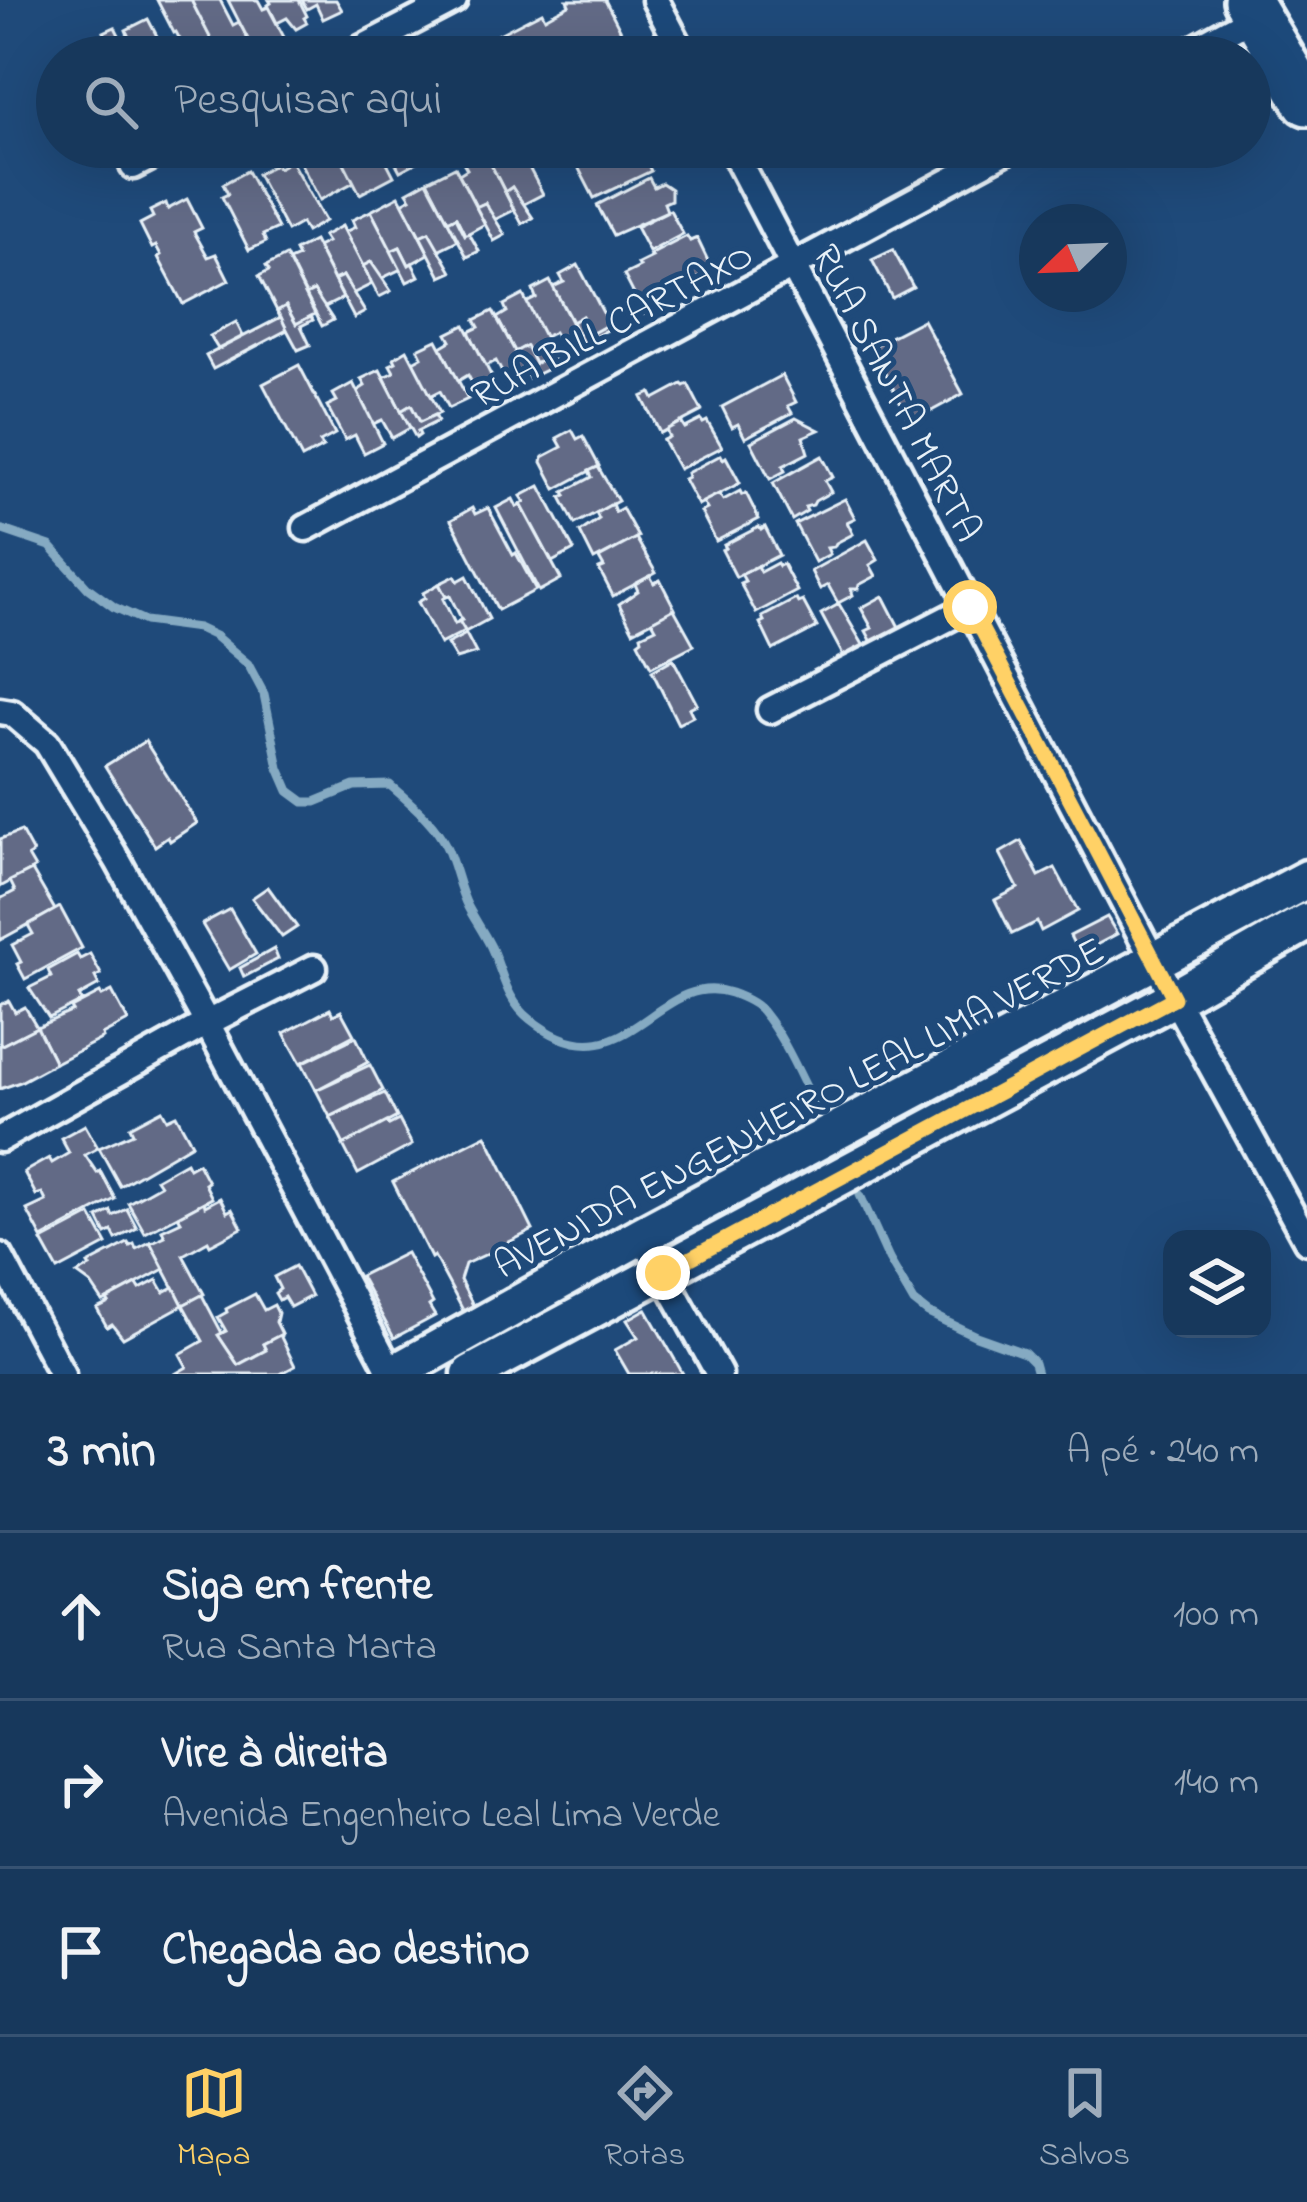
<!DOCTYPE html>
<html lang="pt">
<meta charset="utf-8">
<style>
:root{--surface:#17385c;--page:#244365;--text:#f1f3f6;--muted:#9eacbb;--line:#365272;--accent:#ffd166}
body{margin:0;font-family:"Indie Flower",sans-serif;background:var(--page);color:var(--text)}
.controls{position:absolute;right:36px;bottom:36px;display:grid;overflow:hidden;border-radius:24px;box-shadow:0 12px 48px #0002}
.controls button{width:108px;height:108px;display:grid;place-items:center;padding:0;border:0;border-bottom:3px solid var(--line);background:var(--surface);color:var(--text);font:60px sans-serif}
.compass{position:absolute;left:1019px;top:204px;width:108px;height:108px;border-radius:50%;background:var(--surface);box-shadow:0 12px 48px #0002;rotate:247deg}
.stop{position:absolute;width:36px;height:36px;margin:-27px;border:9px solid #ffd166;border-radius:50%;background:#fff}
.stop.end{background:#ffd166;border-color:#fff;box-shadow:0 3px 12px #0008}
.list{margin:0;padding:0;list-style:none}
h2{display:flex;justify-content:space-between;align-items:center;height:156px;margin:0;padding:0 48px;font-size:51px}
h2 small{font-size:39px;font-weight:400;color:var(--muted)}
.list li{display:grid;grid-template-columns:78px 1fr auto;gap:36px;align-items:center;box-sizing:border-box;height:168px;padding:0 48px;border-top:3px solid var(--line)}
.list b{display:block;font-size:45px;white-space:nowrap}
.list p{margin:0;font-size:39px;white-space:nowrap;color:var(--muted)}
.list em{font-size:39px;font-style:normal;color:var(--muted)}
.icon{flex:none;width:66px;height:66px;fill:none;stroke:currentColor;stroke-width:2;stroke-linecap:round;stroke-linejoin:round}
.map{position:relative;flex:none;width:1307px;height:1374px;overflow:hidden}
.search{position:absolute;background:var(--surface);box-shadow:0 12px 48px #0002;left:36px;right:36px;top:36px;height:132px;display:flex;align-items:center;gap:30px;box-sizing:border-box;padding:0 42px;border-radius:66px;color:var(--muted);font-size:45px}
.sheet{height:660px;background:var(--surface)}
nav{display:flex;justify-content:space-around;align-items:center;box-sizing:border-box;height:168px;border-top:3px solid var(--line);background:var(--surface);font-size:33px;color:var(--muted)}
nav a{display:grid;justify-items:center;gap:6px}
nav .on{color:var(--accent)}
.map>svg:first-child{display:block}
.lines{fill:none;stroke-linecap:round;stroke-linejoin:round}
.stream{stroke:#85aac2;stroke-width:9}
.building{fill:#626a86;stroke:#e8f1f8;stroke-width:3}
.street-casing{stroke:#e8f1f8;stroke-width:33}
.secondary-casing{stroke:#e8f1f8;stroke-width:45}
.highway-casing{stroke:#e8f1f8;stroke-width:54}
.street{stroke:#1f4a7a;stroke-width:24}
.secondary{stroke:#1f4a7a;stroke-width:36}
.highway{stroke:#1f4a7a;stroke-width:45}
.route{stroke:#ffd166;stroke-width:15}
.labels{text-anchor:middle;stroke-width:10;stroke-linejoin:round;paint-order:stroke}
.street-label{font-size:39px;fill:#e8f1f8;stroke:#1f4a7a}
</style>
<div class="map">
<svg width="1307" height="1374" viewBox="0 0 1307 1374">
<rect width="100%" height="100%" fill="#1f4a7a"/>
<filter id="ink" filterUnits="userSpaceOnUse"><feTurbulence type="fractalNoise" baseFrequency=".00833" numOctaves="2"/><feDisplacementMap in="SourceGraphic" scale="24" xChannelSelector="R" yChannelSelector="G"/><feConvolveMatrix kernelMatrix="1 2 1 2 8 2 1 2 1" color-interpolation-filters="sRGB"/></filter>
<g filter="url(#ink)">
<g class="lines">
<g class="stream">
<path d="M0,529L50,546L88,588L114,607L145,621L198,628L215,636L248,664L264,694L279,768L289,791L304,802H315L354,786L390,785C411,804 433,820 446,846C455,865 458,887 468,907C475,920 484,933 491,947C503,973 506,1000 530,1019C625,1095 655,968 731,993C742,997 755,1002 762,1011C787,1041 802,1082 821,1116"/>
<path d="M860,1195L889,1259L914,1302L928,1313L976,1336L1024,1353L1034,1363L1037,1374"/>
</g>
</g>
<g class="building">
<path d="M157,0H191L220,56L183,57L179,49L184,47L176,32L174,33Z"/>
<path d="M191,0H220L233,25L239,22L256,54L250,57H220Z"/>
<path d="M228,0H258L263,9L268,7L285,39L263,50L261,47L254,51Z"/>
<path d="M269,0H299L307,16L304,18L307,23L296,29L287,18L277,23L268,5L271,3Z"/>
<path d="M302,0H336L342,10L323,19L316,4L307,9Z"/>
<path d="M567,0H605L625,39L589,57H512L499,34L542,12L545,18L552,14L569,5Z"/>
<path d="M148,19L168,57H117L104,32L115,27L121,39L128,35L126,30Z"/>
<path d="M106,37L117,57H73L72,55Z"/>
<path d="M292,147H336L354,182L320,200Z"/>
<path d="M336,147H379L394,176L360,194Z"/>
<path d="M387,147H428L429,149L416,155L419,161L400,171Z"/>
<path d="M492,147H518L543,194L522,205L512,187L505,192L488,159L496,155Z"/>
<path d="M558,147H591L594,153L568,166Z"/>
<path d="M617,147H645L653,162L648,165L651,171L594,198L578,167Z"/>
<path d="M484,151L514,210L494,220L485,203L476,207L459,174L467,169L463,162Z"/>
<path d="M291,161L325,221L306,232L301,223L287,231L257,174L276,164L278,168Z"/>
<path d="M455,167L485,224L465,235L456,217L448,221L427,181Z"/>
<path d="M247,171L278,228L263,235L266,242L249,250L222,197L228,194L223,184Z"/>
<path d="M649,178L654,187L662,183L671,189V200L664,203L667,211L613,235L597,205Z"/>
<path d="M427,181L458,240L438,250L429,232L420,236L402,203L411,198L407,192Z"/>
<path d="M512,187L533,218L522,224L505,192Z"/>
<path d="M399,196L429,254L409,265L400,247L391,251L371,211Z"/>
<path d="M187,199L202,228L194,232L208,257L216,254L229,280L183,304L158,257L161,255L156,246L152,248L140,224L153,217L150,211L166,203L168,209Z"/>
<path d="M485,203L505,235L494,241L476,207Z"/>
<path d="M670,210L683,234L649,252L636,227Z"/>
<path d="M371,211L401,269L380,279L371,262L363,266L345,232L355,227L352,220Z"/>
<path d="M456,217L465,235L469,233L479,251L467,257L448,221Z"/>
<path d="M342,226L372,284L352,294L343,276L334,280L317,247L327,242L323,236Z"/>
<path d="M429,232L452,272L441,277L420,236Z"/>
<path d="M687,236L690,241L697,238L710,265L702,269L705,275L660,295L665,303L644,314L624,275L640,267L638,264L652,257L650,255Z"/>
<path d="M314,241L343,298L323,308L314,291L306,295L289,261L298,257L295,251Z"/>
<path d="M400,247L409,265L412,263L419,276L407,282L391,251Z"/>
<path d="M893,250L913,287L892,298L872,260Z"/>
<path d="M286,256L315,314L296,324L286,306L277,311L259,276L269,271L266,266Z"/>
<path d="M371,262L391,291L379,297L363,266Z"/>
<path d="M578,265L609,324L591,334L582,316L572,322L553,287L564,282L560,275Z"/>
<path d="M343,276L365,312L354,318L334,280Z"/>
<path d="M550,281L580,339L563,349L554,332L544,337L526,303L536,298L533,290Z"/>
<path d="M314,291L333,320L322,326L306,295Z"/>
<path d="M523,295L553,354L535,364L526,346L515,352L497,318L507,312L504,305Z"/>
<path d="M286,306L296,324L311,316L313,320L301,326L310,345L298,350L277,311Z"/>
<path d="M493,311L524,368L505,378L496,361L486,366L469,332L479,327L475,320Z"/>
<path d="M582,316L591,334L609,324L611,328L596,336L599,342L586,349L572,322Z"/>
<path d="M281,317L287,330L213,369L206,356Z"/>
<path d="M923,320L963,394L911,422L871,347Z"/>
<path d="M236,322L243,336L218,349L210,336Z"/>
<path d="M465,325L495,383L477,393L468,375L458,381L441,347L451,341L447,334Z"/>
<path d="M437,340L468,399L449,408L440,391L430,396L413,362L422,357L418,349Z"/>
<path d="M526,346L535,364L551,355L556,365L529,378L515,352Z"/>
<path d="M407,350L440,413L420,422L411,405L401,411L384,377L394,372L390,365L396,362L394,358Z"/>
<path d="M299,365L335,434L320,442L323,447L302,458L263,384Z"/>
<path d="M380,370L410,428L392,438L382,420L373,424L357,391L365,386L361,379Z"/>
<path d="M782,375L796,402L788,406L792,413L745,438L738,424L732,427L722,407Z"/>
<path d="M353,383L383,443L364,453L355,435L345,440L327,406L337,401L333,394Z"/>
<path d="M682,384L684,386L688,384L702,411L660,433L642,397L651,393L654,399Z"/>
<path d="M411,405L420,422L435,415L438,421L418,431L420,435L416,438L401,411Z"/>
<path d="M796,418L819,430L803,437L808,453L783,466L785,471L770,479L751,442Z"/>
<path d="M701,420L703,423L707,421L722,447L679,469L663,440L669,437L666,430L681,422L685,428Z"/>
<path d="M572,430L577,439L583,436L599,466L556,489L542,462L543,457L562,447L557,438Z"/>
<path d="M721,455L723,459L726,457L740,483L698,505L684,479L688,477L687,473Z"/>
<path d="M822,456L833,477L825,481L831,492L815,501L813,505L805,507L807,511L792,520L773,483Z"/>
<path d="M598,467L618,501L575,524L561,497L566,495L564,492L592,477L589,471Z"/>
<path d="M540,486L574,550L552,562L521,504L525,502L521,496Z"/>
<path d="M740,491L742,495L746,493L759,519L716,541L701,512L707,509L703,502L719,494L723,500Z"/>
<path d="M513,499L517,507L521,505L561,579L539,591L496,508Z"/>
<path d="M845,499L855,518L847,522L853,534L836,543L834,547L827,548L830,554L815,562L795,524Z"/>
<path d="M612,504L615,512L622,508L638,537L594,560L580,532L599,519L596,513Z"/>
<path d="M472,508L475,514L488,508L513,555L516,553L536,590L498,610L451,520Z"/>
<path d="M759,527L761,530L765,527L779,555L736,577L722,550L726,548L724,545Z"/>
<path d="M636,538L656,573L613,596L599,569L604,567L599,558Z"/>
<path d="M867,540L878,560L870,565L876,576L859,585L858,589H851L853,595L838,603L828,585L820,589L811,571Z"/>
<path d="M777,563L779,566L783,564L797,591L756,613L740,583L745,581L741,574L757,566L760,572Z"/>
<path d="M455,576L458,581L467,576L489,619L465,632L459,621L462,620L450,596L446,597L439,584Z"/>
<path d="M650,576L654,583L660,580L675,609L633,631L619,604L638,591L635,584Z"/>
<path d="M439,584L446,597L443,599L455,624L459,621L465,631L440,644L418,602L425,598L423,593Z"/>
<path d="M883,596L900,629L873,644L866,631L872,628L861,608Z"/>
<path d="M796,599L798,603L803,601L817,627L773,650L760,623L764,621L762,617Z"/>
<path d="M839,604L865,648L845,659L821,614Z"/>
<path d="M674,609L694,645L651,667L638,642L642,639L641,635L656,628L652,621Z"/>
<path d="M466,634L476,653L456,659L447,644Z"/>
<path d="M673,659L697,704L689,708L693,716L678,724L652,671Z"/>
<path d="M145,741L197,823L170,841L168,837L155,846L105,766Z"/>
<path d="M21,831L33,853L28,856L35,868L0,887V839Z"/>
<path d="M1021,841L1039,876L1055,868L1078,911L1041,931L1037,922L1012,934L995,900L1018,888L1000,853Z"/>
<path d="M32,870L55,910L0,940V899L15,891L10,881Z"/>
<path d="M268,887L297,927L282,937L252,898Z"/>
<path d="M60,907L82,948L25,979L17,964L21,962L12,945L33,934L28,925Z"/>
<path d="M230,909L256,954L229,970L202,924Z"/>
<path d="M1107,917L1117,934L1079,954L1070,936Z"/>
<path d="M274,949L278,959L244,977L240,968Z"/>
<path d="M77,954L80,959L90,954L101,974L95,977L99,985L79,996L82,1001L49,1018L29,988L51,977L48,970Z"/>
<path d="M112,991L128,1021L102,1035L103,1038L55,1063L37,1027L73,1011L71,1008L100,993L102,996Z"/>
<path d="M9,1001L15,1012L25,1007L37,1027L0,1046V1005Z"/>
<path d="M330,1009L333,1015L341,1011L354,1035L301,1063L284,1033Z"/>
<path d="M37,1027L55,1063L20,1082L0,1089V1046Z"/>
<path d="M356,1037L368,1062L316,1090L302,1063Z"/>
<path d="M370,1065L383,1090L330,1117L316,1090Z"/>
<path d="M385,1093L397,1117L344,1145L330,1117Z"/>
<path d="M162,1110L167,1119L176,1115L192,1144L120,1186L99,1148L133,1133L130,1127Z"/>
<path d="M399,1120L412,1145L358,1174L343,1145L387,1122L389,1125Z"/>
<path d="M85,1125L98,1148L85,1155L97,1173L100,1171L115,1199L42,1238L27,1210L46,1201L42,1193L36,1195L24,1172L49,1158L52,1163L69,1153L61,1138Z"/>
<path d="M486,1135L533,1230L501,1246L498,1244L491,1252L465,1264L460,1280L475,1309L465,1314L434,1256L431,1258L393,1182Z"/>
<path d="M186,1162L189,1168L198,1163L208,1182L205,1184L212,1198L145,1233L128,1203L160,1185L156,1179Z"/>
<path d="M220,1198L227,1212L232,1209L242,1228L210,1245L208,1241L183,1255L204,1294L183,1305L150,1243L165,1236L162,1230L181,1221L178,1216L204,1202L205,1206Z"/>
<path d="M127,1209L137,1228L116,1239L112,1231L106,1234L98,1218L111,1211L113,1216Z"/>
<path d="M91,1215L107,1244L58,1270L42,1241Z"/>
<path d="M150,1242L164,1269L103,1302L91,1284L77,1274L90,1267L88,1264L128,1243L130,1246L134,1244L136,1249Z"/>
<path d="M406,1253L433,1303L429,1306L435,1316L394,1338L360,1276Z"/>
<path d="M295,1266L311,1296L290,1307L284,1297L279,1300L275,1293L280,1289L274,1277Z"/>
<path d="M157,1280L164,1292L174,1287L183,1305L123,1338L112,1324L107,1327L97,1309L109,1303L107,1300L137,1284L140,1289Z"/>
<path d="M255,1294L264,1310L274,1305L278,1313L276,1322L282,1334L263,1344L266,1350L238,1365L218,1335L226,1331L218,1317L227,1312L226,1309Z"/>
<path d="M202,1295L222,1333L218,1335L238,1365L266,1350L263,1344L280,1335L295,1366L280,1374H175L187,1367L180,1354L203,1341L183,1305Z"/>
<path d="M646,1309L674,1358L683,1374H629L615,1350L638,1337L627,1320Z"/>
</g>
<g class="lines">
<g class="street-casing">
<g id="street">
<path d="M655,0L685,57"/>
<path d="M345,57L454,0"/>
<path d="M1179,57L1255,16"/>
<path d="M731,147L1154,961L1307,1241"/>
<path d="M133,166L170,147"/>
<path d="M306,528L1013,147"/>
<path d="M770,710L970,607"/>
<path d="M0,711L12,713L47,743L118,861L207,1023L392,1374"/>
<path d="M0,1139L207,1023L314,968"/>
<path d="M642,1235L719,1374"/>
<path d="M0,1256L62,1374"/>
</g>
</g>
<g class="secondary-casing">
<g id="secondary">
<path d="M393,1374L642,1235L1307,879"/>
<path d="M471,1374L1174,998L1307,922"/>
</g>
</g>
<g class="highway-casing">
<path id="highway" d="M1247,0L1307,102"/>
</g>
<use href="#street" class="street"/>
<use href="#secondary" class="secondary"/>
<use href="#highway" class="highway"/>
</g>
</g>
<g class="lines" filter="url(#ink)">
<path class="route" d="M663,1273L1174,998L970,607"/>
</g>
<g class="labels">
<g class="street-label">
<text transform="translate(611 323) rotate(-28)" y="14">RUA BILL CARTAXO</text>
<text transform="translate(899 392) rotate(63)" y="14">RUA SANTA MARTA</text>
<text transform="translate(798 1106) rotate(-28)" y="14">AVENIDA ENGENHEIRO LEAL LIMA VERDE</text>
</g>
</g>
</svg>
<div class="controls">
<button><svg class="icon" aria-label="layers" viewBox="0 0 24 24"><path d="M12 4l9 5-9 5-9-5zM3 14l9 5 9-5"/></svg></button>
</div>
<svg class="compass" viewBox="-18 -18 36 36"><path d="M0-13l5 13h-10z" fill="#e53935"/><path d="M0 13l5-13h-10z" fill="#9eacbb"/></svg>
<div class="stop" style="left:970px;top:607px"></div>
<div class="stop end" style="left:663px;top:1273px"></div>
<div class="search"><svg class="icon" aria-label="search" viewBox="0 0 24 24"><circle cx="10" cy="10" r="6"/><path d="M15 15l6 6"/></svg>Pesquisar aqui</div>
</div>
<section class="sheet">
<h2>3 min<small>A pé · 240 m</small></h2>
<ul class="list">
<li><svg class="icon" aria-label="ahead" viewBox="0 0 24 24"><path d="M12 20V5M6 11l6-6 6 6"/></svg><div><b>Siga em frente</b><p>Rua Santa Marta</p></div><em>100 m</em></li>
<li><svg class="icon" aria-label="right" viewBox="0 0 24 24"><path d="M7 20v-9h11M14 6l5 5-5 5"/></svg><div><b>Vire à direita</b><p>Avenida Engenheiro Leal Lima Verde</p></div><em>140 m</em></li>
<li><svg class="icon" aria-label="arrive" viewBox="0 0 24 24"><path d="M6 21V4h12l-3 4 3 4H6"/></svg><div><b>Chegada ao destino</b></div></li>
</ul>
</section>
<nav>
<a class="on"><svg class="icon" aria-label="map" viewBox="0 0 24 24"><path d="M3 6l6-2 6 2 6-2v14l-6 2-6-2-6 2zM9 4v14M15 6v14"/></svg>Mapa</a>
<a><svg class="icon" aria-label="directions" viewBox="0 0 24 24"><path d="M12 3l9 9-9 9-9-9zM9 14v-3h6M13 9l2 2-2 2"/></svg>Rotas</a>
<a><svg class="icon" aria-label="saved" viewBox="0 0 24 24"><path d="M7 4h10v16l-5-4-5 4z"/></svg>Salvos</a>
</nav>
